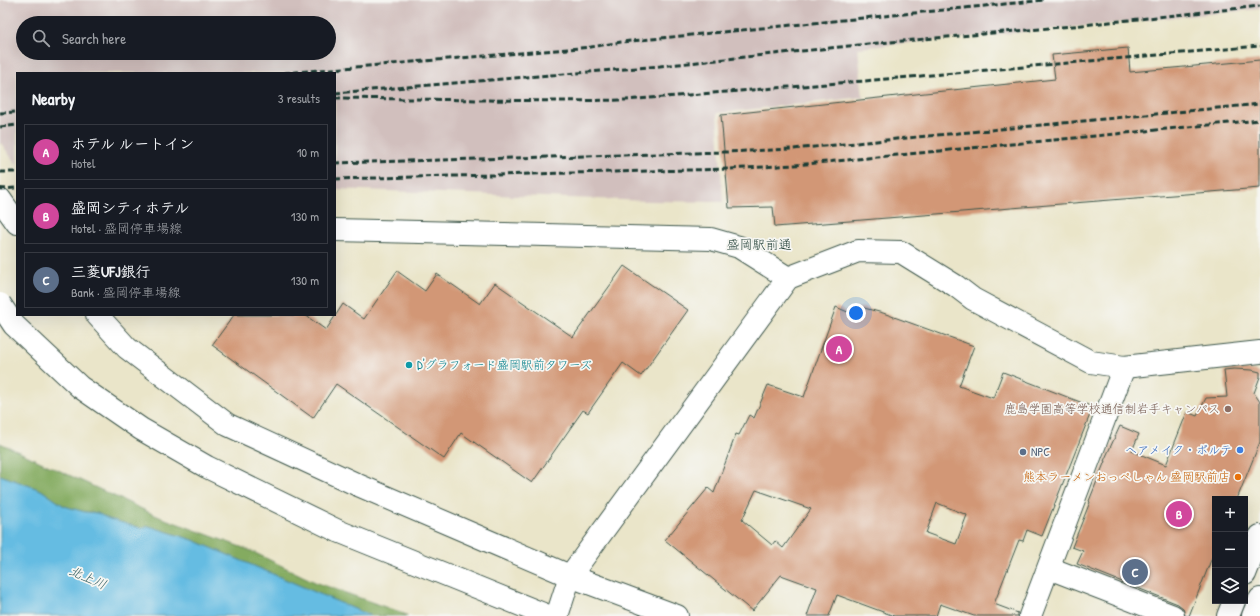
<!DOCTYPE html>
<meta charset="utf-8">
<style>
:root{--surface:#171b24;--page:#20242c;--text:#f1f3f6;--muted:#9ea1a6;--line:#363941;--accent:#2563eb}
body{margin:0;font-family:"Patrick Hand","Klee One",sans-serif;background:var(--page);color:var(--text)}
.controls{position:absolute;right:12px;bottom:12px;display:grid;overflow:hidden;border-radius:0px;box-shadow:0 4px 16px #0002}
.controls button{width:36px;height:36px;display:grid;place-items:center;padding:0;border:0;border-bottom:1px solid var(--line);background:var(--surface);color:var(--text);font:20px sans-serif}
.you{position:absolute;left:856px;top:313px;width:14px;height:14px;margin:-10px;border:3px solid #fff;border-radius:50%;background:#1a73e8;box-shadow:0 0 0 6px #1a73e833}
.badge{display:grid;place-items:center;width:26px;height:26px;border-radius:50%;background:var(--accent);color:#fff;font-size:13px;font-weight:700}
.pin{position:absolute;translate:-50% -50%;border:2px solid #fff;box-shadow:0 1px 4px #0006}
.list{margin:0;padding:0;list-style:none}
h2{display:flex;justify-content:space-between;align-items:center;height:52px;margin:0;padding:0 16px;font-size:17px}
h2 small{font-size:13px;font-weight:400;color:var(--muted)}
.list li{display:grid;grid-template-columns:26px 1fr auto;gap:12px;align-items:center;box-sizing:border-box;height:56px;margin:0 8px 8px;padding:0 8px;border:1px solid var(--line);border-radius:0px}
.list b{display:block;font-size:15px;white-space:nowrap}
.list p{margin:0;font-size:13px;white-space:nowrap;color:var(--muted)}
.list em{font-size:13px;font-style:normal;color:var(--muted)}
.icon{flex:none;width:22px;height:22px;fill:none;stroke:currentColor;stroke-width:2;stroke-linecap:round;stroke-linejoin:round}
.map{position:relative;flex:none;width:1260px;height:616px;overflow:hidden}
.search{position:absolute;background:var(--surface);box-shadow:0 4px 16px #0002;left:16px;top:16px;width:320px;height:44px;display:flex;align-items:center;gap:10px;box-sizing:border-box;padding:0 14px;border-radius:22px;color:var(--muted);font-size:15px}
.panel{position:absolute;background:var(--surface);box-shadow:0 4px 16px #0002;left:16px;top:72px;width:320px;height:244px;border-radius:0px}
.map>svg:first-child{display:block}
.industrial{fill:#d1bfbd;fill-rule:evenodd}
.forest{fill:#84ab61;stroke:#52744a}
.water{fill:#65bce2;stroke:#427c8b}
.building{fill:#d29776;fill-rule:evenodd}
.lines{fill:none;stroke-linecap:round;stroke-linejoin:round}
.street-casing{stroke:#3d564a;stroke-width:24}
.secondary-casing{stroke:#3d564a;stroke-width:24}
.primary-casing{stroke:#3d564a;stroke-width:24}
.street{stroke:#fff;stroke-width:22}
.secondary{stroke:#fff;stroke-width:22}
.primary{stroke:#fff;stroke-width:22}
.rail{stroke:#1f3d34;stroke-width:3;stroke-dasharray:6 3;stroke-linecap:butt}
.secondary-bridge-casing{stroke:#3d564a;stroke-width:24;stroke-linecap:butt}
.secondary-bridge{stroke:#fff;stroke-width:22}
.culture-dot{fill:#0f9aa8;stroke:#f6f6f2;stroke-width:1.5}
.education-dot{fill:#8d6e63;stroke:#f6f6f2;stroke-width:1.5}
.shop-dot{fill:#3f7fe0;stroke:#f6f6f2;stroke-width:1.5}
.service-dot{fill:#5c6f8a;stroke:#f6f6f2;stroke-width:1.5}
.food-dot{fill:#e8710a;stroke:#f6f6f2;stroke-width:1.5}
.labels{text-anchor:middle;stroke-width:3.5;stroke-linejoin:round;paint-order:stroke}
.culture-label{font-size:12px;fill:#0d838f;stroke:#f6f6f2;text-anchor:start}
.education-label{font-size:12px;fill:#785e54;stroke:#f6f6f2;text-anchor:end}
.shop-label{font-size:12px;fill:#366cbe;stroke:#f6f6f2;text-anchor:end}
.service-label{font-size:12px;fill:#4e5e75;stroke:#f6f6f2;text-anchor:start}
.food-label{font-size:12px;fill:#c56008;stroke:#f6f6f2;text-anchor:end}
.neighbourhood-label{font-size:13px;fill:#1f3d34;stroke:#f6f6f2}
.water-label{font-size:13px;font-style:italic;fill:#305d60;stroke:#f6f6f2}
</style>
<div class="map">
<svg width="1260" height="616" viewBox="0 0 1260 616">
<rect width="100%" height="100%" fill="#f6f6f2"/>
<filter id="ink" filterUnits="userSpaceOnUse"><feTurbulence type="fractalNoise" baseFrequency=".025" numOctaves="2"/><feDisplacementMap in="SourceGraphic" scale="8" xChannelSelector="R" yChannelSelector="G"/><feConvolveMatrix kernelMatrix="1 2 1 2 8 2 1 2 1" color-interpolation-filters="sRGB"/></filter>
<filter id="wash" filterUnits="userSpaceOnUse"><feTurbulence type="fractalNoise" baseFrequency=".012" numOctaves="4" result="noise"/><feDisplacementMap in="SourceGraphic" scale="16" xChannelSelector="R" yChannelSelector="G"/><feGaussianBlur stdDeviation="0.9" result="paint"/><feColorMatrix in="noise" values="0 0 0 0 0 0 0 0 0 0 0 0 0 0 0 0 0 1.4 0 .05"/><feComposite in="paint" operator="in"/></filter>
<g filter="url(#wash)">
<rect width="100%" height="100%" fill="#eae5c9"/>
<path class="industrial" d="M0,0H1260V9L858,48L863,97L717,113L723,202L649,201L335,189V73H17V165L0,142ZM23,23H329V53H23Z"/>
<path class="forest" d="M0,443L157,516L249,550L315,582L402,613L408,616H371L193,540L149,526L141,528L109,519L97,513L80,511L64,506L41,490L0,475Z"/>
<path class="water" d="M0,475L41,490L64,506L85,512L97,513L109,519L141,528L149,526L193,540L371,616H0Z"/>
<g id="blocks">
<g class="building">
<path d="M1128,48L1130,72L1260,60V188L775,227L773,207L729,208L721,115L1055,79L1052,55Z"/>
<path d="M624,266L688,310L641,376L623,363L588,413L583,410L532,483L461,433L444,459L336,384L313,418L212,345L234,315H305L326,330L343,304L364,319L397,271L425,291L437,274L480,304L495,283L573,337Z"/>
<path d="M836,307L850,313L853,308H864L883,313L974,346L959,386L993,398L1003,372L1093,407L1042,536L1027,530L1023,541L1019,540L994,604L1018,613V616H974L940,604L936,616H894L837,595L829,616H807L817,588L781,575L752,611L665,540L708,488L714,493L736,434L739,435L749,415L754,418L768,385L804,397ZM756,490L811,509L783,548L775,541L772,545L742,520ZM937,503L967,515L956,544L926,533Z"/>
<path d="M1234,369L1252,370L1260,372V377L1254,393L1260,402V442L1237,499H1215V550L1189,616H1185L1183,608L1178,604L1077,564L1083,551L1072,547L1090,502L1089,501L1105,461H1104L1120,426L1139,434L1132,451L1166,465L1187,412L1197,416L1206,398L1227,397L1224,370Z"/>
</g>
</g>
</g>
<g filter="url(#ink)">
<use href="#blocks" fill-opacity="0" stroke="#3d564a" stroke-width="1"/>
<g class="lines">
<g class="street-casing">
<g id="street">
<path d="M335,230L711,239L739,247L788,278"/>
<path d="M1049,568L1173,616"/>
<path d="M1030,616L1124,367"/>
</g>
</g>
<g class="secondary-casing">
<g id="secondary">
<path d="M0,199L17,223"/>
<path d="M97,315L127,348L228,425L358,485L570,576L677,616"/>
<path d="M338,531L548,616"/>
<path d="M557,616L570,576L788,278L858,251L901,252L956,286L973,299L1091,362L1124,367L1260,352"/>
</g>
</g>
<g class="primary-casing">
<g id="primary">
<path d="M1245,574L1260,536"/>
<path d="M1228,616L1234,601"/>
<path d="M1253,616L1260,599"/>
</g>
</g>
<use href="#street" class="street"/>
<use href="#secondary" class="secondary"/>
<use href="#primary" class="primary"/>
<g class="rail">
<path d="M284,73L591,47L621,42L1045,0"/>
<path d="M335,93L660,66L868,44L1073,26L1260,6"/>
<path d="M335,98L559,101L626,100L864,81L1260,46"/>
<path d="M0,113L17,112"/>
<path d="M0,127L17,125"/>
<path d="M335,163L726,152L793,149L1260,104"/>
<path d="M0,172H17"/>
<path d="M335,179L729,169L795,165L1260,120"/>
<path d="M0,189L17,188"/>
</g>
<g class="secondary-bridge-casing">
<path id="secondary-bridge" d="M0,304L14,325L80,387L141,429L207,467L338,531"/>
</g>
<use href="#secondary-bridge" class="secondary-bridge"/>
</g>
</g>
<circle class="culture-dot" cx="409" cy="365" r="4"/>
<circle class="education-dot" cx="1228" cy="409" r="4"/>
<circle class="shop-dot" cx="1240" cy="450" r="4"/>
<circle class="service-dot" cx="1023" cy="452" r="4"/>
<circle class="food-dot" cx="1238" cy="477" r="4"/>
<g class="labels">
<g class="culture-label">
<text x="417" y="369">D'グラフォード盛岡駅前タワーズ</text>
</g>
<g class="education-label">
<text x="1220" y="413">鹿島学園高等学校通信制岩手キャンパス</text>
</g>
<g class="shop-label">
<text x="1232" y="454">ヘアメイク・ポルテ</text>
</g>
<g class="service-label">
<text x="1031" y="456">NPC</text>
</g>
<g class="food-label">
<text x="1230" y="481">熊本ラーメンおっぺしゃん 盛岡駅前店</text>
</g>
<g class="neighbourhood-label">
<text x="759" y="249">盛岡駅前通</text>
</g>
<g class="water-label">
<text transform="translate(88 577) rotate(24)" y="5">北上川</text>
</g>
</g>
</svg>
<div class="controls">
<button>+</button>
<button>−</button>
<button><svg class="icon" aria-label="layers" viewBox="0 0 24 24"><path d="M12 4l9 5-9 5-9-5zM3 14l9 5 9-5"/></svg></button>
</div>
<div class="you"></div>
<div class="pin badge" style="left:839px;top:349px;background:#d1479c">A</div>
<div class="pin badge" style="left:1179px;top:514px;background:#d1479c">B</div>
<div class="pin badge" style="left:1135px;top:572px;background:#5c6f8a">C</div>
<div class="search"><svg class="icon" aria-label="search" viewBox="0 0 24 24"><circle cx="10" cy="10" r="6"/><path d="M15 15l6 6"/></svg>Search here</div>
<section class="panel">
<h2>Nearby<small>3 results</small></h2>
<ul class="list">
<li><span class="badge" style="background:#d1479c">A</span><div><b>ホテル ルートイン</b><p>Hotel</p></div><em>10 m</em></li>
<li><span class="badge" style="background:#d1479c">B</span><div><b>盛岡シティホテル</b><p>Hotel · 盛岡停車場線</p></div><em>130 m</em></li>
<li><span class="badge" style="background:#5c6f8a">C</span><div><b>三菱UFJ銀行</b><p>Bank · 盛岡停車場線</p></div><em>130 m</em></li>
</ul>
</section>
</div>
